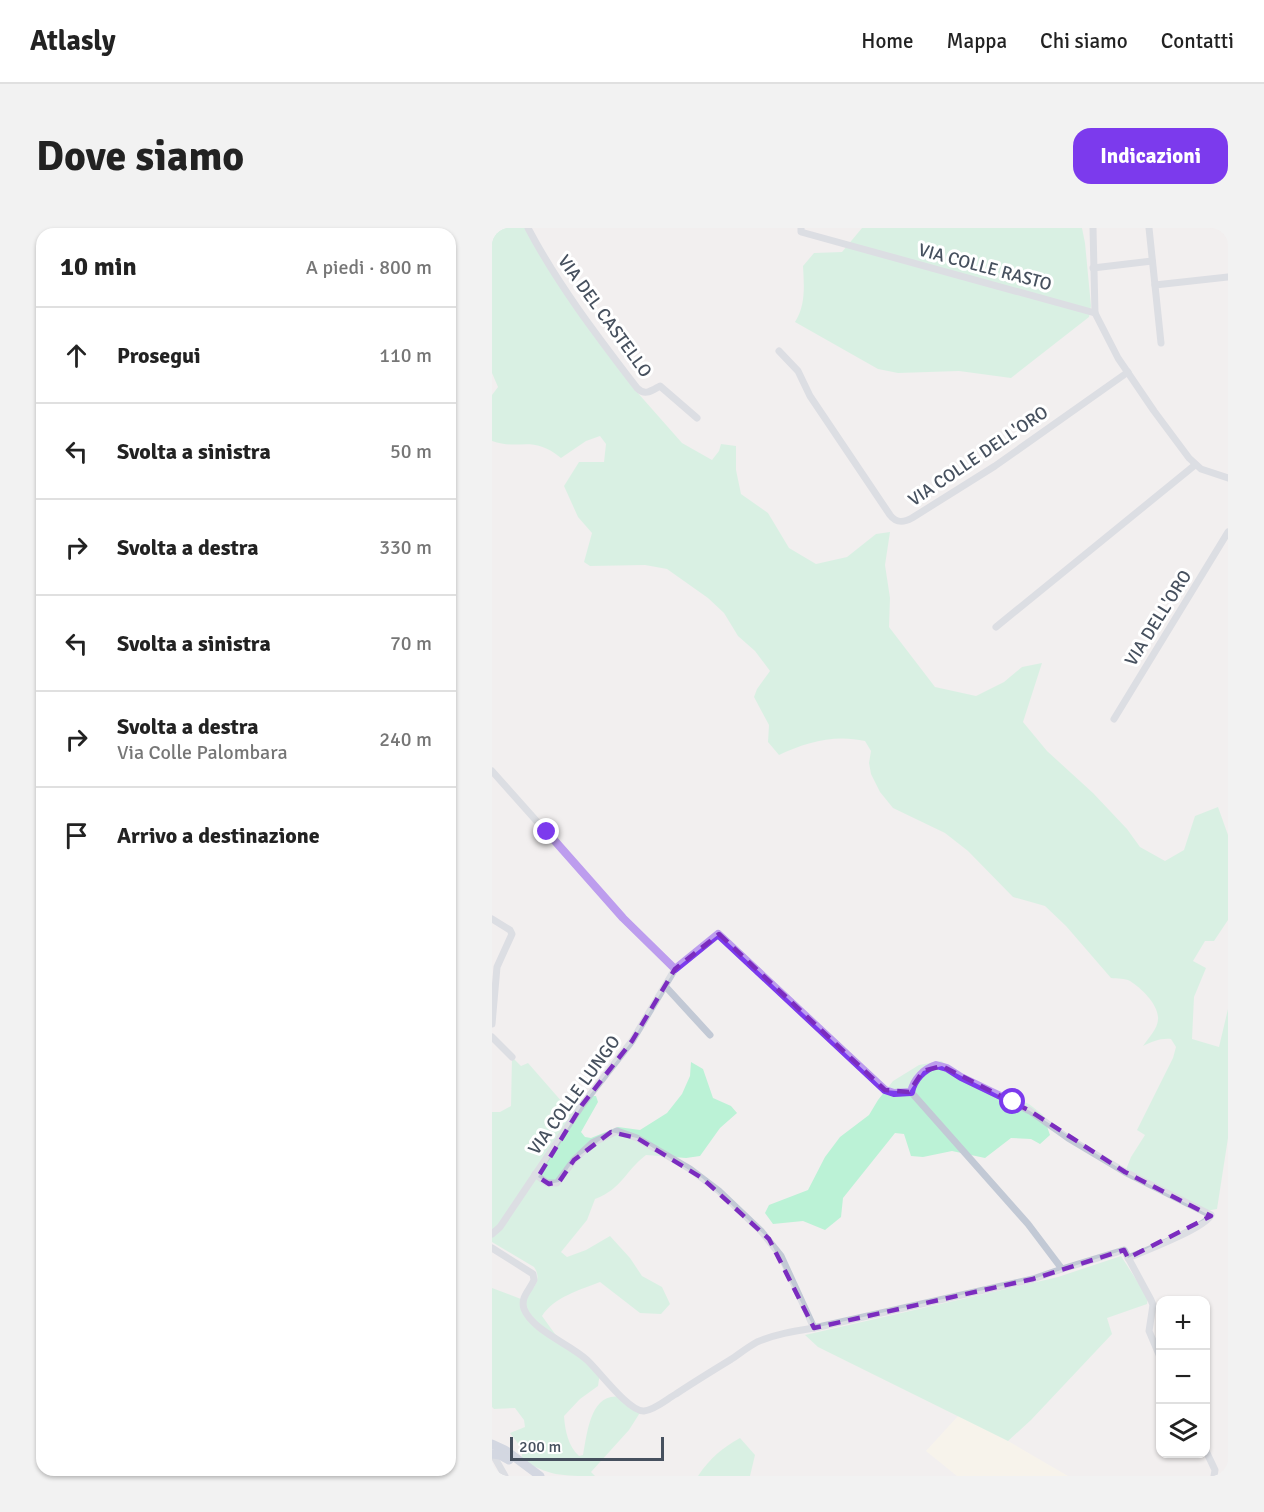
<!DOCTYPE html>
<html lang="it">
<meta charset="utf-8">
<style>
:root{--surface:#fff;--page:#f2f2f2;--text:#222;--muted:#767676;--line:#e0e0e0;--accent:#7c3aed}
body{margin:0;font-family:Signika,sans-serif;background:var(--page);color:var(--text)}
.controls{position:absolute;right:18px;bottom:18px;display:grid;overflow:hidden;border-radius:12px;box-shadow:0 2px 4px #0004}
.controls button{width:54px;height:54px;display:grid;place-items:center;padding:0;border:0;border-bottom:2px solid var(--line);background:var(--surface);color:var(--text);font:30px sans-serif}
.scale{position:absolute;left:18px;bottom:15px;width:154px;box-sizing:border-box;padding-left:6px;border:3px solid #46505e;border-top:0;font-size:16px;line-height:21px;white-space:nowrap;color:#46505e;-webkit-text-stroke:4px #fff;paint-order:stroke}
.stop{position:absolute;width:18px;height:18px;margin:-14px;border:4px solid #7c3aed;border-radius:50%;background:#fff}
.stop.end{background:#7c3aed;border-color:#fff;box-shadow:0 2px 6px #0008}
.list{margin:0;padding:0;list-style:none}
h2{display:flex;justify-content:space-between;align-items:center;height:78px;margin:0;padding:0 24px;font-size:26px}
h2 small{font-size:20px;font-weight:400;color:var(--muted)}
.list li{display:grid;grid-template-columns:39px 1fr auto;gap:18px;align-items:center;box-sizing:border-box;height:96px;padding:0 24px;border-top:2px solid var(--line)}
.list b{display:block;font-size:22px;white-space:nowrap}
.list p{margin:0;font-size:20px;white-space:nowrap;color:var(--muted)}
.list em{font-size:20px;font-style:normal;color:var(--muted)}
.icon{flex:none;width:33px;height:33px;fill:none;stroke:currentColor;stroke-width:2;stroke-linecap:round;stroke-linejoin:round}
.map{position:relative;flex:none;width:736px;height:1248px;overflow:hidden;border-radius:18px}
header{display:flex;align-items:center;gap:36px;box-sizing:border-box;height:84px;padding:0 30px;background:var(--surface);border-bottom:2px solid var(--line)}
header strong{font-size:28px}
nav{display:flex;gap:33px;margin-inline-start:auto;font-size:21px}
.intro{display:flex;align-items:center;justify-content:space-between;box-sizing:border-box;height:144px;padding:0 36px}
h1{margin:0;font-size:42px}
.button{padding:15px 27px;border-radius:18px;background:var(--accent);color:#fff;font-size:21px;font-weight:700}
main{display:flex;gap:36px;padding:0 36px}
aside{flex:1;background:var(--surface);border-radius:18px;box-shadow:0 2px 4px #0004}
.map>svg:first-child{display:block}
.commercial{fill:#fdf9e7}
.green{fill:#bbf2d6}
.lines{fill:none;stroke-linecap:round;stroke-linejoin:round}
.minor{stroke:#c2c9d5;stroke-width:7}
.major{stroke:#adbad0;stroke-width:9}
.route{stroke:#7c3aed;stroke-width:8}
.marked{fill:none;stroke:#7b2cbf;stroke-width:4.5;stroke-dasharray:12 8;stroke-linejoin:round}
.labels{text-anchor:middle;stroke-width:6;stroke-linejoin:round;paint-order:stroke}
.street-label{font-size:18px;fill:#46505e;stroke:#fff}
</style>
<header>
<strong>Atlasly</strong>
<nav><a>Home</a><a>Mappa</a><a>Chi siamo</a><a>Contatti</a></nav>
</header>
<div class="intro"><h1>Dove siamo</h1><a class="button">Indicazioni</a></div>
<main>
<aside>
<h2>10 min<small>A piedi · 800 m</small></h2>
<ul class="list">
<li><svg class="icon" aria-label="ahead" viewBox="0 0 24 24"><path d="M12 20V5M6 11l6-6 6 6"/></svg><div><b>Prosegui</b></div><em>110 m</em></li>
<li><svg class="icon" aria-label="left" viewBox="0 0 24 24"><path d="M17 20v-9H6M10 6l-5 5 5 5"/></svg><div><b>Svolta a sinistra</b></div><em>50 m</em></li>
<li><svg class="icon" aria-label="right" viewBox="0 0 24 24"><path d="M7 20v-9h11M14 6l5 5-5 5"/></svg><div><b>Svolta a destra</b></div><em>330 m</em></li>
<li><svg class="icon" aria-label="left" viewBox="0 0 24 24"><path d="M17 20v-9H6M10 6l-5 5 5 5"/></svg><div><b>Svolta a sinistra</b></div><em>70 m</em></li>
<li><svg class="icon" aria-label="right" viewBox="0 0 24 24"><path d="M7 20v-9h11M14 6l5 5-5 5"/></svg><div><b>Svolta a destra</b><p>Via Colle Palombara</p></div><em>240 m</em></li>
<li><svg class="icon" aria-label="arrive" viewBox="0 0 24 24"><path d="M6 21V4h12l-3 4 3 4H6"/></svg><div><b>Arrivo a destinazione</b></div></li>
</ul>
</aside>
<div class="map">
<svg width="736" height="1248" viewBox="0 0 736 1248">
<rect width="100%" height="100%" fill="#f2efef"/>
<path class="commercial" d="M467,1187L516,1213L576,1248H465L434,1223Z"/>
<g class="green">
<path d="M0,0H36L110,119L145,164L190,215L220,232L227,223L229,216L244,218V242L249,266L276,285L297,320L324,336L355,329L384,306L398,304L393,337L398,370L397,399L443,459L484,468L512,454L530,439L550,435L531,494L555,523L601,565L635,601L648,619L673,633L692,622L703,588L726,579L736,607V692L722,713H713L701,733L714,740L702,769L700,811L727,819L736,781V910L725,981L714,983L633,944L639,929L653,907L645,902L681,830L684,819L679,811C668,810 660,814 651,818C656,810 667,800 666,789C665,775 649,760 638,753C633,750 625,751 619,750L574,698L553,678L521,669L476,623L453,605L401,580L388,564L379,546L377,535L379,523L373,513C343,506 314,514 287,527L276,514L277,497L262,469L265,461L278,443L263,423L246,408L232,385L216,370L175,341L153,337L98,338L92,334L100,305L86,289L72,258L87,234H112L114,216L108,208L94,213L69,230C40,206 28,223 0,213V167L6,159L0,145Z"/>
<path d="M370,0H590L593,15L599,78L597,89L519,150L467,143L406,145L386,141L303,94C314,77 312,57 311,38L322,25L350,24Z"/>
<path d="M20,829L29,838L36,835L71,875L81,878L93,868H104L106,874L89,904L93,909L99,910L126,899L148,902L175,885L190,866L198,848L199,834L211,841L221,870L239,878L245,885L228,900L208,928L194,930L154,927C132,944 131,960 103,971L95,992L69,1024L75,1029L94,1022L118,1008L138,1030L150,1048L170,1059L178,1076L169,1086L148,1085L108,1054C88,1062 62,1069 50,1088L63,1106L108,1145L106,1158L88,1171L72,1188C73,1202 76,1218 87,1228L91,1227C95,1207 98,1163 129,1169C136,1171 144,1179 149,1183L137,1202L99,1244L103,1248C69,1248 57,1248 29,1231L31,1222L18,1205L33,1199L32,1192L23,1180L2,1181L0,1179V1060L29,1071C41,1063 51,1052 42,1039L0,1014V884H8L19,878Z"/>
<path d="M449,833L474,849L537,876L551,887L558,907L548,916L539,911L519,910L493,930L460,923L431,929L419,928L412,906L403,905L351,970L349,989L333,1002L311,993L281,996L273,985L277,977L316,962L333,929L348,909L377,887L386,872L401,853L427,837Z"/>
<path d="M629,1028L656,1070L655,1076L615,1090L620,1106L539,1192L516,1213L326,1119L313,1107L566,1049Z"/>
<path d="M248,1210L263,1227L258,1248H206C218,1230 230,1220 248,1210Z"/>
</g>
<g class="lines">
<g class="minor">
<path d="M36,0C66,57 106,109 145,160C153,168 159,163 168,158L205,190"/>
<path d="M309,0V4L603,85"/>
<path d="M601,0L603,85L626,130L662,183L697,230L709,241L736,250"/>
<path d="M657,0L669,115"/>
<path d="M601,40L660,33"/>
<path d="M663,57L736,49"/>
<path d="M287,123L306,143L318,168L398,287C404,295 411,295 420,290L503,238L636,144"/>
<path d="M504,399L703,237"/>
<path d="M622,491L736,304"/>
<path d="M0,543L131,690L183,741"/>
<path d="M0,691L18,702L20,706L5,739L0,796"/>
<path d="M174,759L218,807"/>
<path d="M0,809L20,829"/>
<path d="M419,864L422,855L431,843L440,838H450L469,849L538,883L576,910L633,944L719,987C713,1000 653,1023 636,1030"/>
<path d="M43,946L55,955H65L82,932L100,915L125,903L145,910L198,941L227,963L269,1003L289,1028L322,1100L541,1051L570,1041"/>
<path d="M0,1006L8,999L90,877L140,813L183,741L227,706L393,862L402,865L419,864L536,996L570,1041L632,1022L659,1072L661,1077L657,1103L668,1129"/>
<path d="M0,1020L41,1046L42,1052C38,1062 28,1069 32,1081C41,1103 78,1116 95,1132C107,1143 137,1184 152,1183C163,1182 175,1171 184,1166C202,1154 220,1143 238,1132C247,1126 256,1119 265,1114C283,1106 303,1103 322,1100"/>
<path d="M714,1223L723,1242L722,1248"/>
<path d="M0,1225L13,1248"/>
</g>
<g class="major">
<path d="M0,1216L13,1222L48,1248"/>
<path d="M0,1226L8,1227L17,1232"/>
</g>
</g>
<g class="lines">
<path class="route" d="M55,604L131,690L183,741L226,706L393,862L402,865L419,864C422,851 432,841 444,837L455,840L469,849L521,874"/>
</g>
<path d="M0 0H736V1248H0ZM227,706L393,862L417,864L431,843L450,838L538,883L633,944L719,988L636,1030L632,1022L541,1051L322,1100L277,1011L210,950L145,910L119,904L82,932L67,954L57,956L46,949L90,877L140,813L183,741Z" fill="#f2efef" fill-opacity=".55" fill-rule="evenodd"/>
<path class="marked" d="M227,706L393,862L417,864L431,843L450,838L538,883L633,944L719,988L636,1030L632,1022L541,1051L322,1100L277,1011L210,950L145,910L119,904L82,932L67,954L57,956L46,949L90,877L140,813L183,741Z"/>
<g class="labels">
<g class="street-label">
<text transform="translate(493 39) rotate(15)" y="6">VIA COLLE RASTO</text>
<text transform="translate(113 88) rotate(54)" y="6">VIA DEL CASTELLO</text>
<text transform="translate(486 228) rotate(-34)" y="6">VIA COLLE DELL'ORO</text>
<text transform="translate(666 390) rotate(-58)" y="6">VIA DELL'ORO</text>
<text transform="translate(82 867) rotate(-54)" y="6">VIA COLLE LUNGO</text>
</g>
</g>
</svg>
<div class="controls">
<button>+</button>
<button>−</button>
<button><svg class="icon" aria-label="layers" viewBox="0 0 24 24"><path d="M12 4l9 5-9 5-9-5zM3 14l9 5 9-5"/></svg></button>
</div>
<div class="scale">200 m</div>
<div class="stop" style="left:521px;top:874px"></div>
<div class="stop end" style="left:55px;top:604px"></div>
</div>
</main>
